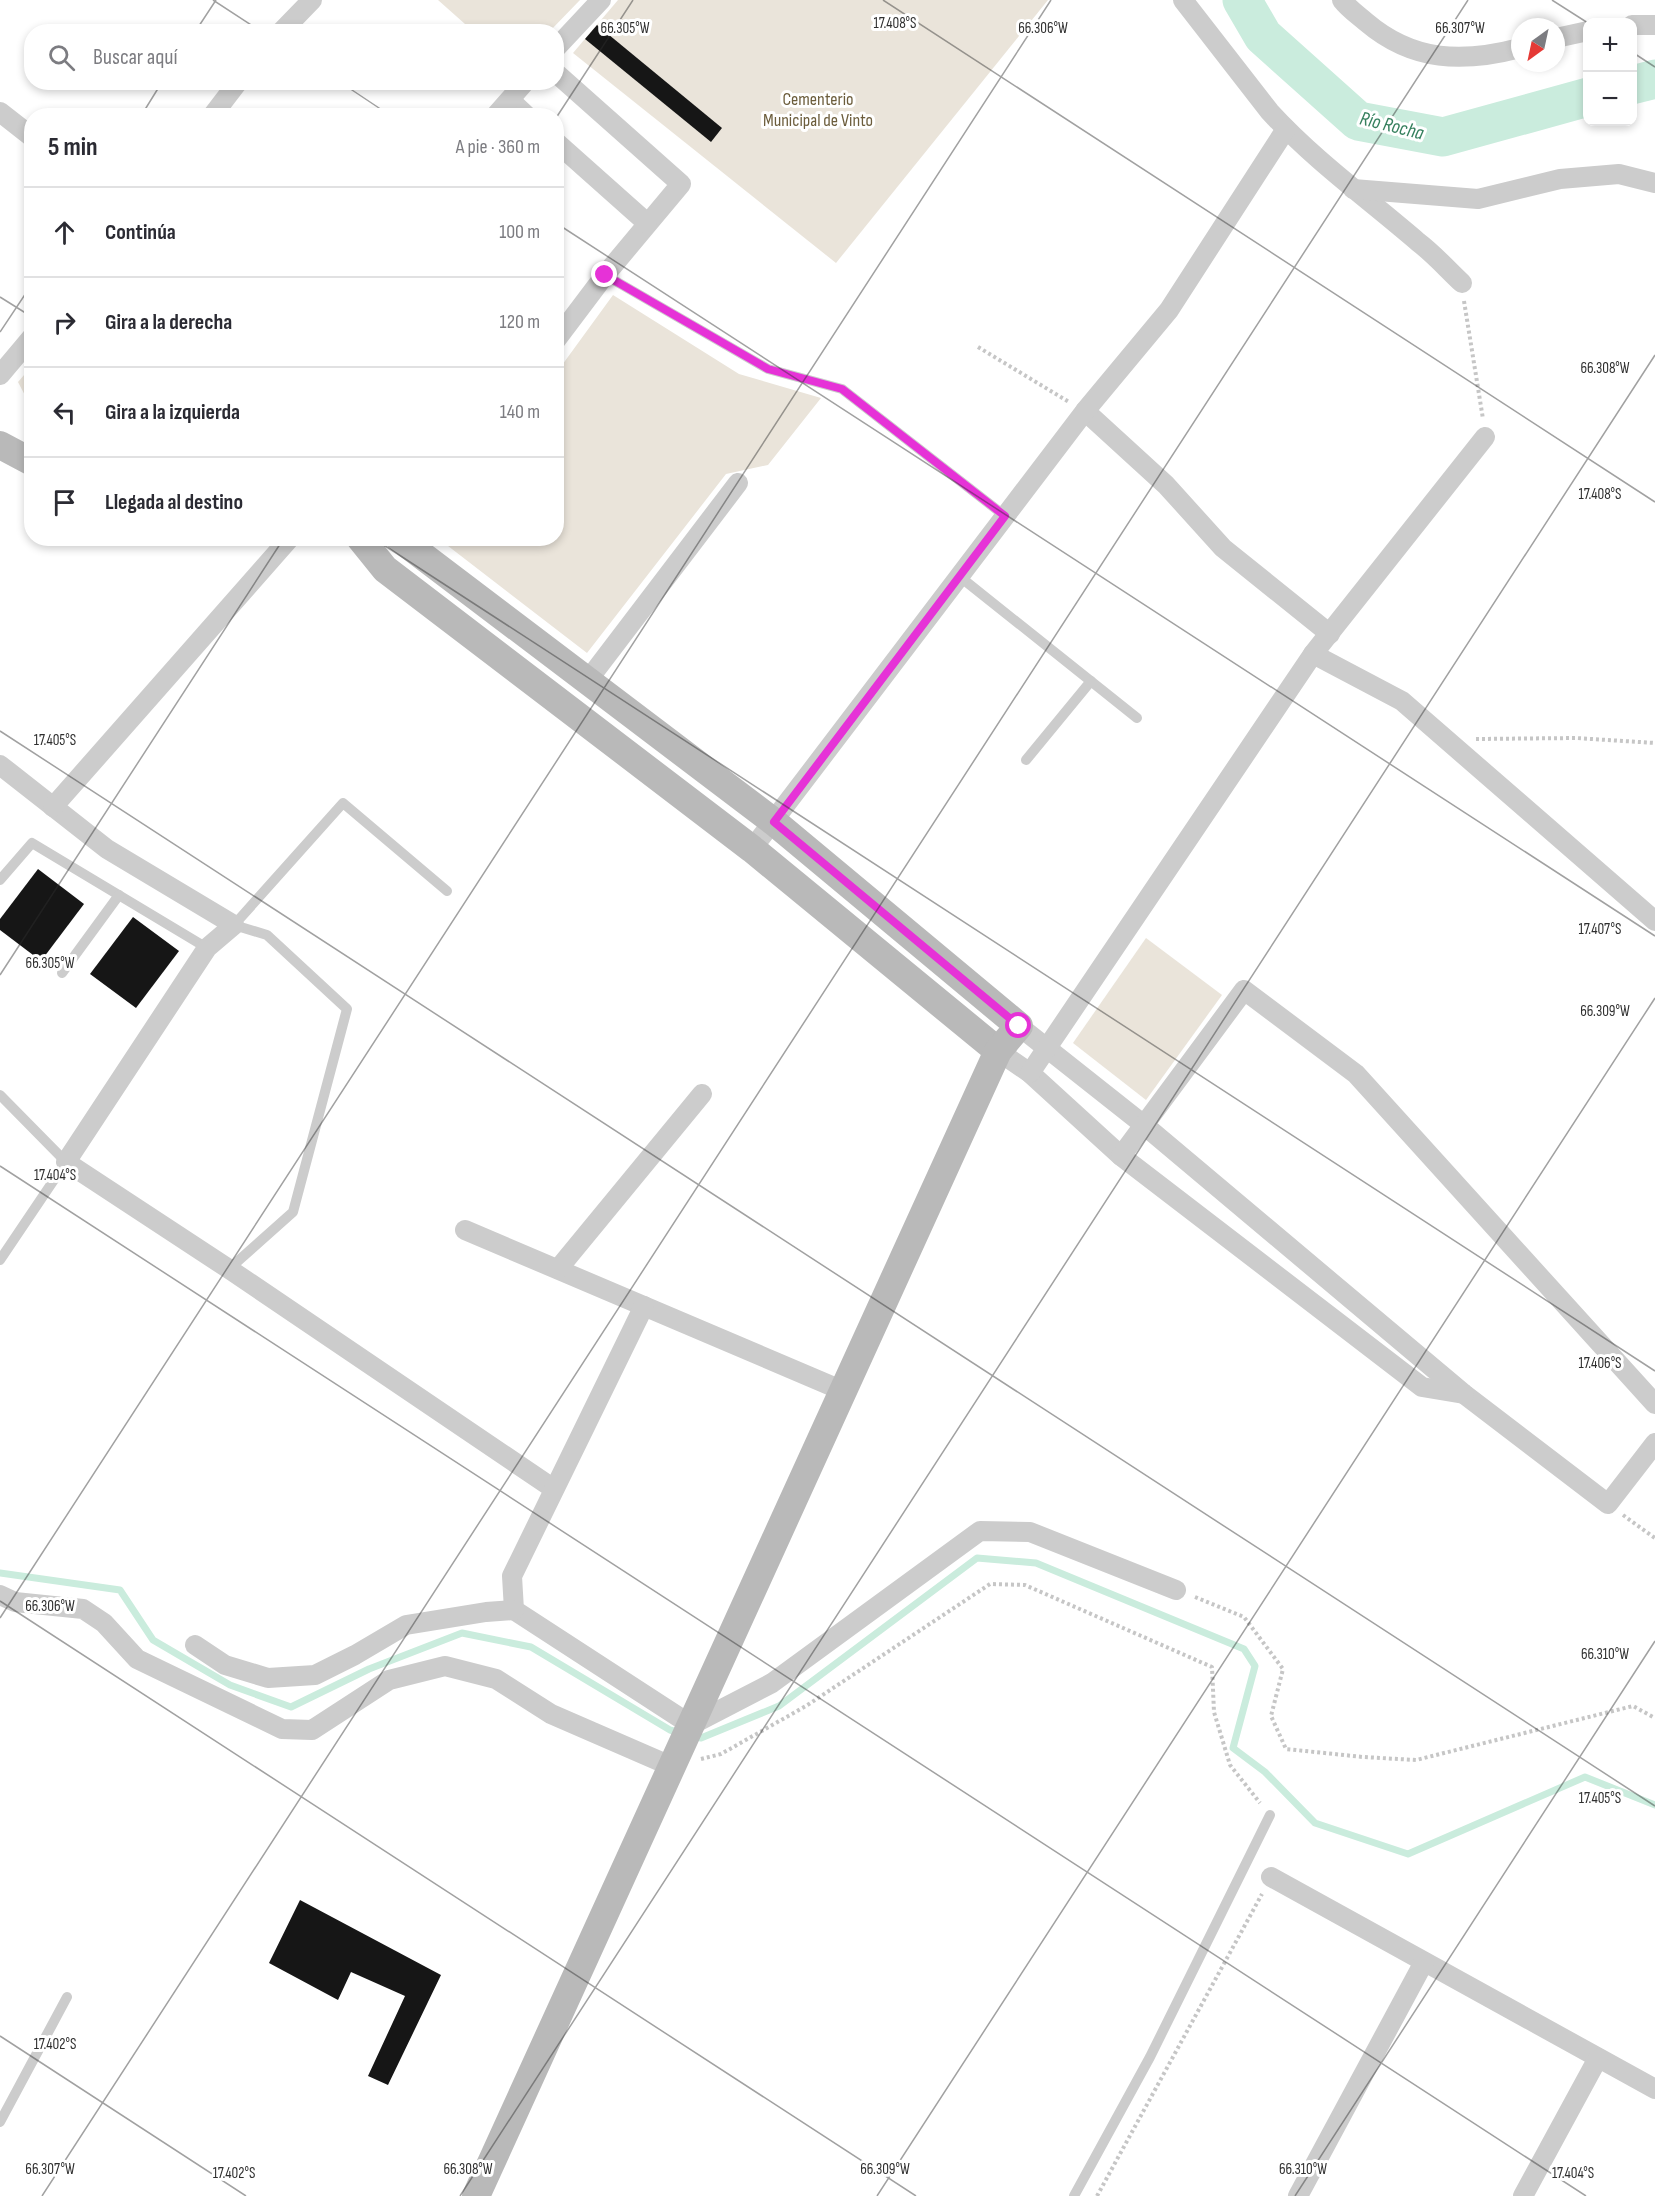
<!DOCTYPE html>
<html lang="es">
<meta charset="utf-8">
<style>
:root{--surface:#fff;--page:#f2f2f3;--text:#2b2b33;--muted:#7c7c81;--line:#e1e1e2}
body{margin:0;font-family:"Sofia Sans Condensed",sans-serif;background:var(--page);color:var(--text)}
.controls{position:absolute;right:18px;top:18px;display:grid;overflow:hidden;border-radius:12px;box-shadow:0 3px 9px #0003}
.controls button{width:54px;height:54px;display:grid;place-items:center;padding:0;border:0;border-bottom:2px solid var(--line);background:var(--surface);color:var(--text);font:30px sans-serif}
.compass{position:absolute;left:1511px;top:18px;width:54px;height:54px;border-radius:50%;background:var(--surface);box-shadow:0 3px 9px #0003;rotate:213deg}
.stop{position:absolute;width:18px;height:18px;margin:-14px;border:4px solid #e632d7;border-radius:50%;background:#fff}
.stop.end{background:#e632d7;border-color:#fff;box-shadow:0 2px 6px #0008}
.list{margin:0;padding:0;list-style:none}
h2{display:flex;justify-content:space-between;align-items:center;height:78px;margin:0;padding:0 24px;font-size:26px}
h2 small{font-size:20px;font-weight:400;color:var(--muted)}
.list li{display:grid;grid-template-columns:39px 1fr auto;gap:18px;align-items:center;box-sizing:border-box;height:90px;padding:0 24px;border-top:2px solid var(--line)}
.list b{display:block;font-size:22px;white-space:nowrap}
.list em{font-size:20px;font-style:normal;color:var(--muted)}
.icon{flex:none;width:33px;height:33px;fill:none;stroke:currentColor;stroke-width:2;stroke-linecap:round;stroke-linejoin:round}
.map{position:relative;flex:none;width:1655px;height:2196px;overflow:hidden}
.search{position:absolute;background:var(--surface);box-shadow:0 3px 9px #0003;left:24px;top:24px;width:540px;height:66px;display:flex;align-items:center;gap:15px;box-sizing:border-box;padding:0 21px;border-radius:24px;color:var(--muted);font-size:22px}
.panel{position:absolute;background:var(--surface);box-shadow:0 3px 9px #0003;left:24px;top:108px;width:540px;height:438px;border-radius:24px}
.map>svg:first-child{display:block}
.green{fill:#eae4da}
.lines{fill:none;stroke-linecap:round;stroke-linejoin:round}
.stream{stroke:#caecdd;stroke-width:7}
.river{stroke:#caecdd;stroke-width:39}
.building{fill:#161616}
.path{stroke:#c6c6c6;stroke-width:4;stroke-dasharray:3 3;stroke-linecap:butt}
.lane{stroke:#ccc;stroke-width:10}
.street{stroke:#ccc;stroke-width:20}
.secondary{stroke:#b9b9b9;stroke-width:28}
.route{stroke:#e632d7;stroke-width:8}
.ticks{fill:none;stroke:#2f2f2f;stroke-width:1.5;stroke-opacity:0.45}
.labels{text-anchor:middle;stroke-width:6;stroke-linejoin:round;paint-order:stroke}
.park-label{font-size:18px;fill:#6c5d3c;stroke:#fff}
.water-label{font-size:20px;font-style:italic;fill:#36805e;stroke:#fff}
.ticks-label{font-size:15px;text-anchor:middle;fill:#2f2f2f;stroke:#fff;stroke-width:6;stroke-linejoin:round;paint-order:stroke}
</style>
<div class="map">
<svg width="1655" height="2196" viewBox="0 0 1655 2196">
<rect width="100%" height="100%" fill="#fff"/>
<g class="green">
<path d="M438,0H580L550,31L474,32Z"/>
<path d="M618,0H1048L836,263L573,53Z"/>
<path d="M613,295L739,374L821,398L768,465L726,474L587,653L439,539L556,538L557,372Z"/>
<path d="M31,367V407L18,382Z"/>
<path d="M1146,938L1222,995L1146,1100L1073,1043Z"/>
</g>
<g class="lines">
<g class="stream">
<path d="M0,1573L120,1590L153,1640L230,1685L291,1707L369,1669L462,1633L531,1647L670,1730L681,1733"/>
<path d="M692,1736L701,1738L779,1706L977,1558L1036,1563L1244,1649L1255,1666L1233,1748L1265,1772L1315,1823L1408,1854L1585,1777L1655,1805"/>
</g>
<g class="river">
<path d="M1242,0L1263,36L1358,121L1443,137L1588,97"/>
<path d="M1632,85L1655,79"/>
</g>
</g>
<g class="building">
<path d="M597,25L722,128L711,142L585,39Z"/>
<path d="M38,869L84,904L41,961L0,930V919Z"/>
<path d="M133,917L179,951L136,1008L90,974Z"/>
<path d="M300,1900L441,1975L388,2085L368,2076L405,1996L351,1972L338,2000L269,1963Z"/>
</g>
<g class="lines">
<g class="path">
<path d="M1464,301L1483,419"/>
<path d="M978,347L1069,402"/>
<path d="M1476,739L1576,738L1655,743"/>
<path d="M1623,1515L1655,1538"/>
<path d="M1195,1597L1244,1617L1283,1669L1271,1716L1286,1749L1363,1757L1416,1760L1633,1706L1655,1718"/>
<path d="M701,1759L721,1754L806,1706L990,1584L1025,1585L1212,1667L1214,1712L1230,1765L1260,1803"/>
<path d="M1097,2196L1262,1894"/>
</g>
<g class="lane">
<path d="M605,275L768,369L842,389L1005,516"/>
<path d="M959,576L1137,718"/>
<path d="M1026,760L1091,681"/>
<path d="M0,880L32,843L207,948"/>
<path d="M62,973L119,895"/>
<path d="M0,1095L66,1162L0,1260"/>
<path d="M229,1269L293,1212L347,1009L267,935L234,925L343,803L447,891"/>
<path d="M0,2122L67,1997"/>
<path d="M1074,2196L1150,2057L1270,1815"/>
</g>
<g class="street">
<path d="M1183,0L1270,112C1314,160 1368,199 1418,242C1434,254 1447,269 1462,283"/>
<path d="M1342,0C1349,9 1358,15 1366,22C1413,62 1463,63 1520,48"/>
<path d="M1632,25H1655"/>
<path d="M281,32L312,0"/>
<path d="M1556,38L1588,31"/>
<path d="M556,48L601,0"/>
<path d="M556,73L681,184L605,275L556,340"/>
<path d="M510,100L527,116"/>
<path d="M0,112L32,137"/>
<path d="M212,116L238,82"/>
<path d="M495,116L525,82"/>
<path d="M556,142L647,223"/>
<path d="M1353,189L1478,199L1560,179L1619,174L1655,183"/>
<path d="M0,375L32,337"/>
<path d="M1085,411L1166,485L1223,548L1330,634"/>
<path d="M1313,654L1402,701L1655,921"/>
<path d="M588,680L738,483"/>
<path d="M0,765L107,849L234,925L207,948L66,1162L229,1269L554,1489"/>
<path d="M53,807L290,538"/>
<path d="M752,849L1085,411L1169,310L1286,129"/>
<path d="M1019,1026L1144,1125L1464,1394L1608,1504L1655,1443"/>
<path d="M998,1051L1030,1073L1121,1156L1422,1387L1464,1394"/>
<path d="M1030,1073L1313,654L1485,437"/>
<path d="M1121,1156L1244,990L1356,1074L1655,1404"/>
<path d="M465,1230L841,1390"/>
<path d="M558,1269L702,1094"/>
<path d="M644,1306L512,1576L514,1610L691,1725L772,1683L980,1531L1030,1532L1176,1590"/>
<path d="M0,1595L15,1602L83,1609L104,1623L137,1659L282,1729L312,1730L389,1680L445,1666L496,1679L551,1714L673,1767"/>
<path d="M195,1645L225,1665L268,1678L315,1675L355,1655L406,1625L486,1612L514,1610"/>
<path d="M1271,1877L1655,2089"/>
<path d="M1298,2196L1424,1962"/>
<path d="M1523,2196L1598,2058"/>
</g>
<g class="secondary">
<path d="M0,445L32,462"/>
<path d="M360,538L385,569L752,849L998,1051"/>
<path d="M399,538L774,822L1019,1026L998,1051C822,1432 651,1815 476,2196"/>
</g>
</g>
<g class="lines">
<path class="route" d="M605,275L768,369L842,389L1005,516L774,822L1019,1026"/>
</g>
<path class="ticks" d="M213,0L262,32M883,0L1655,502M1552,0L1588,23M195,32L216,0M1632,52L1655,67M340,82L391,116M141,116L162,82M556,118L633,0M556,223L1655,936M0,297L32,317M0,332L32,284M373,538L1655,1371M0,731L1655,1806M0,975L284,538M0,1166L1586,2196M0,1601L916,2196M0,1618L1051,0M0,2036L246,2196M42,2196L1468,0M460,2196L1655,355M877,2196L1655,998M1295,2196L1655,1641"/>
<g class="labels">
<g class="park-label">
<text x="818" y="105">Cementerio<tspan x="818" dy="21">Municipal de Vinto</tspan></text>
</g>
<g class="water-label">
<text transform="translate(1392 125) rotate(14)" y="7">Río Rocha</text>
</g>
</g>
<g class="ticks-label">
<text x="895" y="28">17.408°S</text>
<text x="1460" y="33">66.307°W</text>
<text x="625" y="33">66.305°W</text>
<text x="1043" y="33">66.306°W</text>
<text x="1605" y="373">66.308°W</text>
<text x="1600" y="499">17.408°S</text>
<text x="55" y="745">17.405°S</text>
<text x="1600" y="934">17.407°S</text>
<text x="50" y="968">66.305°W</text>
<text x="1605" y="1016">66.309°W</text>
<text x="55" y="1180">17.404°S</text>
<text x="1600" y="1368">17.406°S</text>
<text x="50" y="1611">66.306°W</text>
<text x="1605" y="1659">66.310°W</text>
<text x="1600" y="1803">17.405°S</text>
<text x="55" y="2049">17.402°S</text>
<text x="50" y="2174">66.307°W</text>
<text x="468" y="2174">66.308°W</text>
<text x="885" y="2174">66.309°W</text>
<text x="1303" y="2174">66.310°W</text>
<text x="234" y="2178">17.402°S</text>
<text x="1573" y="2178">17.404°S</text>
</g>
</svg>
<div class="controls">
<button>+</button>
<button>−</button>
</div>
<svg class="compass" viewBox="-18 -18 36 36"><path d="M0-13l5 13h-10z" fill="#e53935"/><path d="M0 13l5-13h-10z" fill="#7c7c81"/></svg>
<div class="stop" style="left:1019px;top:1026px"></div>
<div class="stop end" style="left:605px;top:275px"></div>
<div class="search"><svg class="icon" aria-label="search" viewBox="0 0 24 24"><circle cx="10" cy="10" r="6"/><path d="M15 15l6 6"/></svg>Buscar aquí</div>
<section class="panel">
<h2>5 min<small>A pie · 360 m</small></h2>
<ul class="list">
<li><svg class="icon" aria-label="ahead" viewBox="0 0 24 24"><path d="M12 20V5M6 11l6-6 6 6"/></svg><div><b>Continúa</b></div><em>100 m</em></li>
<li><svg class="icon" aria-label="right" viewBox="0 0 24 24"><path d="M7 20v-9h11M14 6l5 5-5 5"/></svg><div><b>Gira a la derecha</b></div><em>120 m</em></li>
<li><svg class="icon" aria-label="left" viewBox="0 0 24 24"><path d="M17 20v-9H6M10 6l-5 5 5 5"/></svg><div><b>Gira a la izquierda</b></div><em>140 m</em></li>
<li><svg class="icon" aria-label="arrive" viewBox="0 0 24 24"><path d="M6 21V4h12l-3 4 3 4H6"/></svg><div><b>Llegada al destino</b></div></li>
</ul>
</section>
</div>
